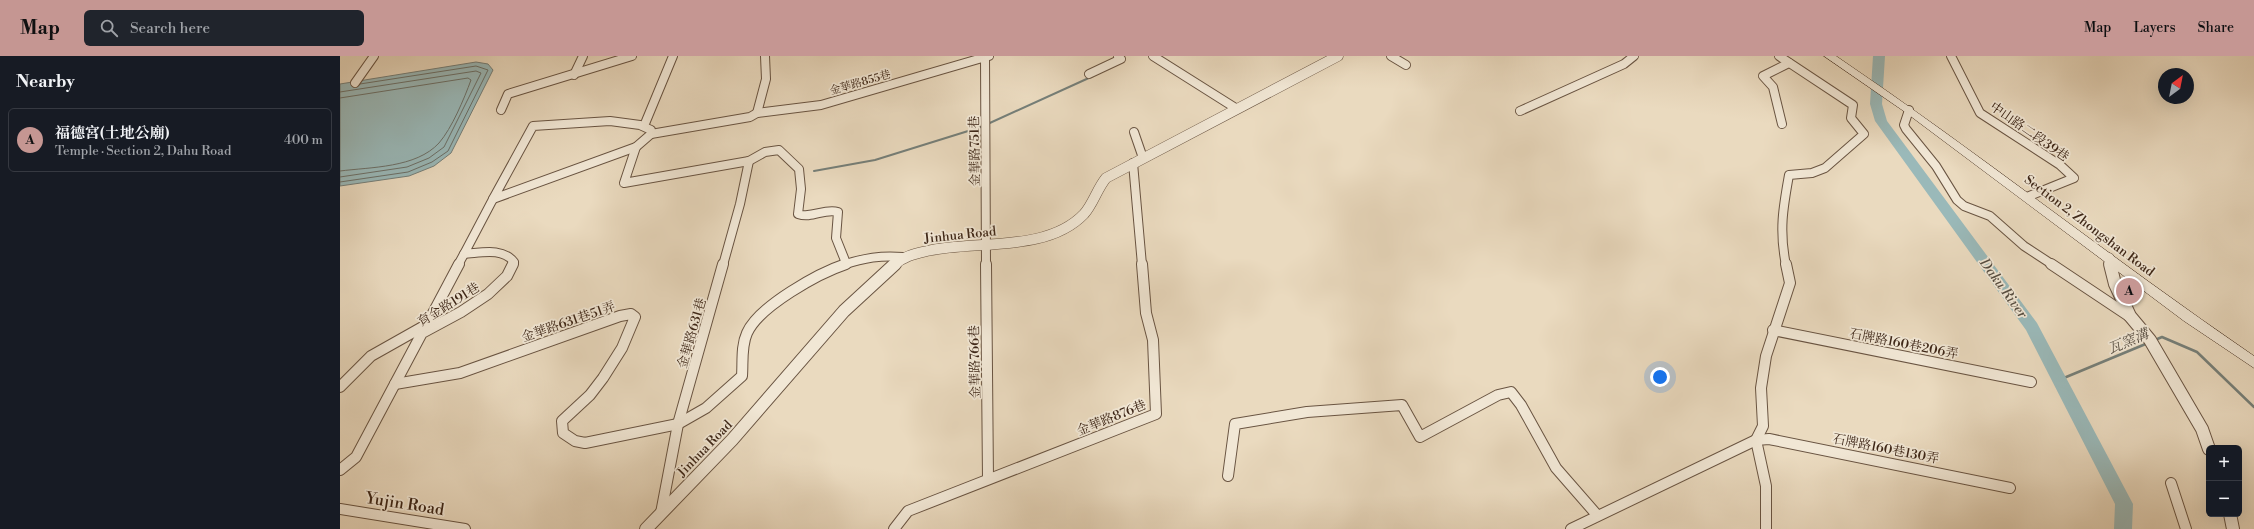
<!DOCTYPE html>
<meta charset="utf-8">
<style>
:root{--surface:#171b24;--page:#20242c;--text:#f1f3f6;--muted:#9ea1a6;--line:#363941;--accent:#c59692}
body{margin:0;font-family:"Libre Bodoni","Noto Serif TC",serif;background:var(--page);color:var(--text)}
.controls{position:absolute;right:12px;bottom:12px;display:grid;overflow:hidden;border-radius:6px;box-shadow:0 4px 16px #0002}
.controls button{width:36px;height:36px;display:grid;place-items:center;padding:0;border:0;border-bottom:1px solid var(--line);background:var(--surface);color:var(--text);font:20px sans-serif}
.compass{position:absolute;left:1818px;top:12px;width:36px;height:36px;border-radius:50%;background:var(--surface);box-shadow:0 4px 16px #0002;rotate:32deg}
.you{position:absolute;left:1320px;top:321px;width:14px;height:14px;margin:-10px;border:3px solid #fff;border-radius:50%;background:#1a73e8;box-shadow:0 0 0 6px #1a73e833}
.badge{display:grid;place-items:center;width:26px;height:26px;border-radius:50%;background:var(--accent);color:#111;font-size:13px;font-weight:700}
.pin{position:absolute;translate:-50% -50%;border:2px solid #fff;box-shadow:0 1px 4px #0006}
.list{margin:0;padding:0;list-style:none}
h2{display:flex;justify-content:space-between;align-items:center;height:52px;margin:0;padding:0 16px;font-size:17px}
h2 small{font-size:13px;font-weight:400;color:var(--muted)}
.list li{display:grid;grid-template-columns:26px 1fr auto;gap:12px;align-items:center;box-sizing:border-box;height:64px;margin:0 8px 8px;padding:0 8px;border:1px solid var(--line);border-radius:6px}
.list b{display:block;font-size:15px;white-space:nowrap}
.list p{margin:0;font-size:13px;white-space:nowrap;color:var(--muted)}
.list em{font-size:13px;font-style:normal;color:var(--muted)}
.icon{flex:none;width:22px;height:22px;fill:none;stroke:currentColor;stroke-width:2;stroke-linecap:round;stroke-linejoin:round}
.map{position:relative;flex:none;width:1914px;height:473px;overflow:hidden}
header{display:flex;align-items:center;gap:24px;box-sizing:border-box;height:56px;padding:0 20px;background:var(--accent);color:#111}
header strong{font-size:19px}
nav{display:flex;gap:22px;margin-inline-start:auto;font-size:14px}
.search{width:280px;height:36px;background:var(--page);display:flex;align-items:center;gap:10px;box-sizing:border-box;padding:0 14px;border-radius:6px;color:var(--muted);font-size:15px}
main{display:flex}
aside{flex:1;background:var(--surface)}
.map>svg:first-child{display:block}
.water{fill:#9ab9b9;stroke:#757f79}
.lines{fill:none;stroke-linecap:round;stroke-linejoin:round}
.shore{stroke:#6c7068;stroke-width:1}
.stream-far1{stroke:#757f79;stroke-width:2}
.stream{stroke:#757f79;stroke-width:2.5}
.river{fill:#9ab9b9;fill-rule:evenodd}
.minor-far1-casing{stroke:#695442;stroke-width:10}
.minor-casing{stroke:#695442;stroke-width:12}
.tertiary-far1-casing{stroke:#695442;stroke-width:11}
.tertiary-casing{stroke:#695442;stroke-width:14}
.secondary-casing{stroke:#3e2718;stroke-width:1}
.minor-far1{stroke:#f1e7d5;stroke-width:8}
.minor{stroke:#f1e7d5;stroke-width:10}
.tertiary-far1{stroke:#f1e7d5;stroke-width:10}
.tertiary{stroke:#f1e7d5;stroke-width:12}
.secondary{fill:#f1e7d5;fill-rule:evenodd}
.labels{text-anchor:middle;stroke-width:3.5;stroke-linejoin:round;paint-order:stroke}
.far-street-label{font-size:11px;fill:#3e2718;stroke:#f1e7d5}
.street-label{font-size:13px;fill:#3e2718;stroke:#f1e7d5}
.water-label{font-size:14px;font-style:italic;fill:#554c40;stroke:#f1e7d5}
.near-street-label{font-size:16px;fill:#3e2718;stroke:#f1e7d5}
</style>
<header>
<strong>Map</strong>
<div class="search"><svg class="icon" aria-label="search" viewBox="0 0 24 24"><circle cx="10" cy="10" r="6"/><path d="M15 15l6 6"/></svg>Search here</div>
<nav><a>Map</a><a>Layers</a><a>Share</a></nav>
</header>
<main>
<aside>
<h2>Nearby<small></small></h2>
<ul class="list">
<li><span class="badge">A</span><div><b>福德宮(土地公廟)</b><p>Temple · Section 2, Dahu Road</p></div><em>400 m</em></li>
</ul>
</aside>
<div class="map">
<svg width="1914" height="473" viewBox="0 0 1914 473">
<rect width="100%" height="100%" fill="#eadabf"/>
<filter id="stains"><feTurbulence type="fractalNoise" baseFrequency=".005" numOctaves="4"/><feColorMatrix values="0 0 0 0 .2 0 0 0 0 .09 0 0 0 0 .02 0 0 0 .5 -.17"/></filter>
<radialGradient id="worn" r=".72"><stop offset=".6" stop-color="#630" stop-opacity="0"/><stop offset="1" stop-color="#630" stop-opacity=".3"/></radialGradient>
<path class="water" d="M136,6L148,8L153,14L111,97L94,110L69,120L0,130V28Z"/>
<g class="lines">
<g class="shore">
<path d="M0,36L136,15L141,17L104,91L89,102L67,111L0,121"/>
<path d="M0,42L128,22L131,24C124,43 112,72 99,87C76,112 31,111 0,115"/>
<path d="M0,126L68,116L92,106L108,95L148,14L136,10L20,28"/>
</g>
<path class="stream-far1" d="M474,115L535,104L641,71L751,21"/>
<g class="stream">
<path d="M1815,284L1822,281L1857,296L1914,351"/>
<path d="M1719,324L1808,287"/>
</g>
<path class="river" d="M1533,0H1545L1542,48L1547,65L1697,267L1793,448L1792,473H1774L1775,448L1686,274L1535,65L1530,48Z"/>
<g class="minor-far1-casing">
<g id="minor-far1">
<path d="M813,0L897,53"/>
<path d="M1051,0L1066,9"/>
<path d="M1439,0L1513,49L1511,62L1524,78L1485,112L1472,117L1449,119C1443,152 1439,175 1446,209"/>
<path d="M1611,0L1640,57L1720,109L1734,122L1687,141"/>
<path d="M645,1L646,209"/>
<path d="M749,18L781,3L778,0"/>
<path d="M234,19L243,0"/>
<path d="M15,27L34,0"/>
<path d="M161,54L168,38L292,0"/>
<path d="M1569,54L1564,69L1566,73L1596,110L1617,144L1624,150L1650,160L1684,190L1713,209"/>
<path d="M1180,55L1284,8L1294,0"/>
<path d="M417,57L426,23L425,0"/>
<path d="M270,65L300,69L311,74V78L296,91L153,143L193,70Z"/>
<path d="M1442,68L1433,31L1423,20L1449,7"/>
<path d="M304,70L333,0"/>
<path d="M794,76L803,102"/>
<path d="M311,78L410,61L417,57L481,49L649,0"/>
<path d="M296,91L284,127L409,105L425,96L439,94L459,113L461,133L458,158C472,163 484,152 498,156L496,182L506,207"/>
<path d="M793,107L802,209"/>
<path d="M153,143L124,198C141,197 162,191 174,206L172,209"/>
<path d="M118,209L124,198"/>
<path d="M383,209L400,148L409,105"/>
<path d="M503,209C524,202 541,199 563,201"/>
</g>
</g>
<g class="minor-casing">
<g id="minor">
<path d="M646,208L648,423"/>
<path d="M1711,208L1789,260"/>
<path d="M84,274L119,208"/>
<path d="M1433,274L1691,326"/>
<path d="M55,328L120,317L280,260L291,258L295,261L282,292L263,322L250,339L222,365L223,377L235,385L245,387L338,368L366,352L402,320C403,306 401,290 407,277C419,250 479,217 506,208"/>
<path d="M0,331L31,300L86,269"/>
<path d="M0,414L16,401L82,277L121,256L148,238L167,220L173,208"/>
<path d="M888,420L895,368L967,356L1062,349L1080,381L1158,339L1171,336L1181,349L1216,412L1257,459"/>
<path d="M1831,427L1846,473"/>
<path d="M0,453L125,473"/>
<path d="M321,457L338,368L383,208"/>
<path d="M554,473L568,455L816,358L813,284L806,257L802,208"/>
<path d="M1231,473L1416,384L1429,383L1670,432"/>
<path d="M1426,473V430L1416,384L1423,370L1421,332L1426,300L1450,227L1446,208"/>
</g>
</g>
<g class="tertiary-far1-casing">
<g id="tertiary-far1">
<path d="M1769,202L1771,209"/>
<path d="M554,209C564,200 574,198 587,195C635,184 707,197 744,158C753,148 757,133 766,122L998,0"/>
</g>
</g>
<g class="tertiary-casing">
<g id="tertiary">
<path d="M1770,208L1775,228L1790,260L1810,284L1862,373L1869,393"/>
<path d="M1890,458L1893,473"/>
<path d="M306,473L392,384L504,255L555,208"/>
</g>
</g>
<g class="secondary-casing">
<path id="secondary" d="M1484,0H1496C1638,96 1772,203 1914,300V312L1844,265L1565,56Z"/>
</g>
<use href="#minor-far1" class="minor-far1"/>
<use href="#minor" class="minor"/>
<use href="#tertiary-far1" class="tertiary-far1"/>
<use href="#tertiary" class="tertiary"/>
<use href="#secondary" class="secondary"/>
</g>
<g class="labels">
<g class="far-street-label">
<text transform="translate(520 26) rotate(-16)" y="4">金華路855巷</text>
</g>
<g class="street-label">
<text transform="translate(1690 75) rotate(35)" y="5">中山路二段39巷</text>
<text transform="translate(634 95) rotate(-91)" y="5">金華路751巷</text>
<text transform="translate(1750 169) rotate(37)" y="5">Section 2, Zhongshan Road</text>
<text transform="translate(620 178) rotate(-6)" y="5">Jinhua Road</text>
<text transform="translate(108 248) rotate(-32)" y="5">育金路191巷</text>
<text transform="translate(228 265) rotate(-19)" y="5">金華路631巷51弄</text>
<text transform="translate(351 277) rotate(-74)" y="5">金華路631巷</text>
<text transform="translate(1564 287) rotate(11)" y="5">石牌路160巷206弄</text>
<text transform="translate(634 306) rotate(-91)" y="5">金華路766巷</text>
<text transform="translate(771 361) rotate(-22)" y="5">金華路876巷</text>
<text transform="translate(364 392) rotate(-46)" y="5">Jinhua Road</text>
<text transform="translate(1546 392) rotate(11)" y="5">石牌路160巷130弄</text>
</g>
<g class="water-label">
<text transform="translate(1664 232) rotate(54)" y="5">Daku River</text>
<text transform="translate(1788 285) rotate(-23)" y="5">瓦窯溝</text>
</g>
<g class="near-street-label">
<text transform="translate(65 447) rotate(9)" y="6">Yujin Road</text>
</g>
</g>
<rect width="100%" height="100%" filter="url(#stains)"/>
<rect width="100%" height="100%" fill="url(#worn)"/>
</svg>
<div class="controls">
<button>+</button>
<button>−</button>
</div>
<svg class="compass" viewBox="-18 -18 36 36"><path d="M0-13l5 13h-10z" fill="#e53935"/><path d="M0 13l5-13h-10z" fill="#9ea1a6"/></svg>
<div class="you"></div>
<div class="pin badge" style="left:1789px;top:235px">A</div>
</div>
</main>
